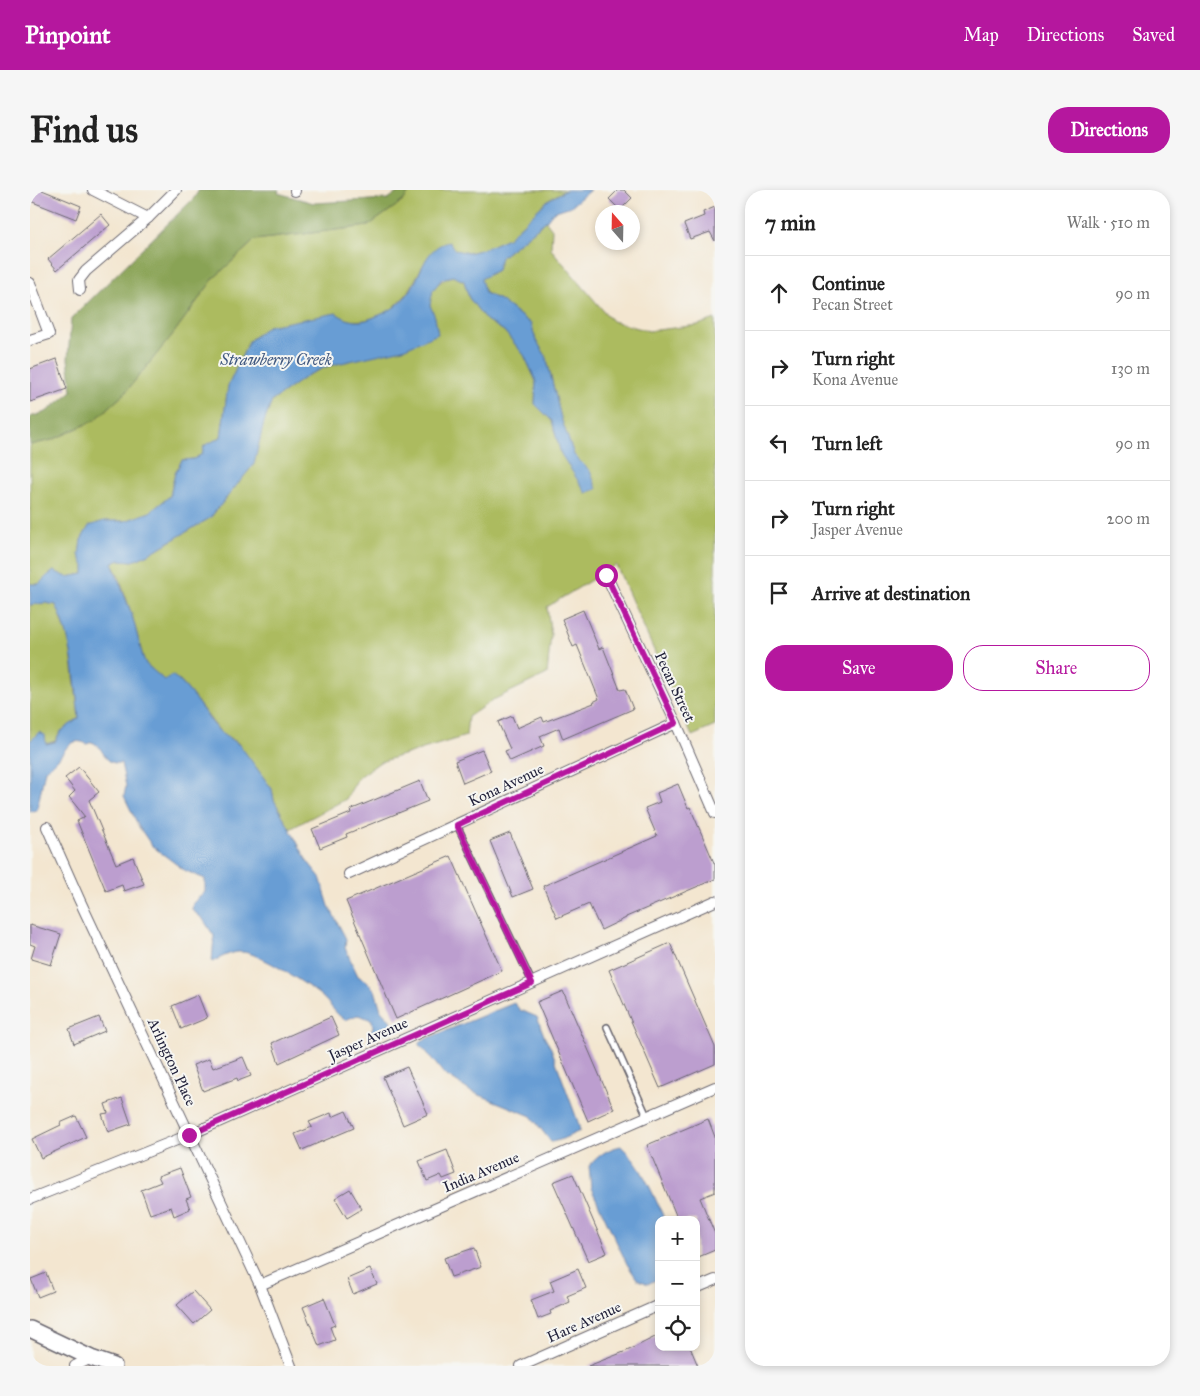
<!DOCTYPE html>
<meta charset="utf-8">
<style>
:root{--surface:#fff;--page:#f6f6f6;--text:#222;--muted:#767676;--line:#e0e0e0;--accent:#b5179e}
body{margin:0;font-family:"IM FELL Great Primer",serif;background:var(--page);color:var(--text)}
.controls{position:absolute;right:15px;bottom:15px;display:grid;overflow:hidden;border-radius:10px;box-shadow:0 2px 8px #0003}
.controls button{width:45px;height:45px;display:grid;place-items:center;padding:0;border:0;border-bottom:1px solid var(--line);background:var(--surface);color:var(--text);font:25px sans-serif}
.compass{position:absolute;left:565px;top:15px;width:45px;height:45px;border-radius:50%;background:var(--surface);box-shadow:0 2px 8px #0003;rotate:340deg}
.stop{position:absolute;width:15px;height:15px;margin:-11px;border:4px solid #b5179e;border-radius:50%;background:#fff}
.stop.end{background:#b5179e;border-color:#fff;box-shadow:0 1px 5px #0008}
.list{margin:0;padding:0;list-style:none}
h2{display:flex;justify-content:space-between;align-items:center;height:65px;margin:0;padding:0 20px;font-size:21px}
h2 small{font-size:16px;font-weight:400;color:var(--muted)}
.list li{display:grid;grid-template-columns:32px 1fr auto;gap:15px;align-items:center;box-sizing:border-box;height:75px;padding:0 20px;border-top:1px solid var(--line)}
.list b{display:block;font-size:19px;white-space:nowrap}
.list p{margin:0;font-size:16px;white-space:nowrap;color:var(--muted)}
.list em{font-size:16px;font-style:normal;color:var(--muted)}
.actions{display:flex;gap:10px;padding:15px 20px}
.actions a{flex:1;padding:11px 0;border:1px solid var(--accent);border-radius:20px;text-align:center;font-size:18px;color:var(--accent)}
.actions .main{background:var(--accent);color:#fff}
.icon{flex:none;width:28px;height:28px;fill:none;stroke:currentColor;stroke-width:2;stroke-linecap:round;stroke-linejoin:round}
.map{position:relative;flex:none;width:685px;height:1176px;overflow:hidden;border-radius:20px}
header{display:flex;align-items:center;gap:30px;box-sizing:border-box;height:70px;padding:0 25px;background:var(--accent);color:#fff}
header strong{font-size:24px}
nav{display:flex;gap:28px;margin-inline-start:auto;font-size:18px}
.intro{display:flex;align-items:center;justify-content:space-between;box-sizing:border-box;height:120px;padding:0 30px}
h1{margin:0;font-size:35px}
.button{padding:12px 22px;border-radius:20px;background:var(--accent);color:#fff;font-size:18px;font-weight:700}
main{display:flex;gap:30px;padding:0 30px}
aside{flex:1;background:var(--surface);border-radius:20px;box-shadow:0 2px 8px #0003}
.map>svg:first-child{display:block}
.green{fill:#acbb5e;stroke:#676e4c}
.forest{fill:#89a355;stroke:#566248}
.water{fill:#679dd4;stroke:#446088}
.building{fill:#bc9ecf}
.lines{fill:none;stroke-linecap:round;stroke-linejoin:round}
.lane-casing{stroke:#6b676f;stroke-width:8}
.street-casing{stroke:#6b676f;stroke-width:12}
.secondary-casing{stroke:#6b676f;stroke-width:18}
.lane{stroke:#fff;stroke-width:5}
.street{stroke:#fff;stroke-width:10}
.secondary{stroke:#fff;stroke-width:15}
.route{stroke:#b5179e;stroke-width:6}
.labels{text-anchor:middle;stroke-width:4;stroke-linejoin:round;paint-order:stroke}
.street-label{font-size:15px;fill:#22223b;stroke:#f6f6f2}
.water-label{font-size:16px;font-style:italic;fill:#415980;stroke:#f6f6f2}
</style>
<header>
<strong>Pinpoint</strong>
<nav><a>Map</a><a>Directions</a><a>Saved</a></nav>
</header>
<div class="intro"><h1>Find us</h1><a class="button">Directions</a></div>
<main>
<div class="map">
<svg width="685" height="1176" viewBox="0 0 685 1176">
<rect width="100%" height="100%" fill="#f6f6f2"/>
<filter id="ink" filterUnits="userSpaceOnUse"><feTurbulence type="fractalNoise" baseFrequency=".02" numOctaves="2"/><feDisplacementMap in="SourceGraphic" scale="10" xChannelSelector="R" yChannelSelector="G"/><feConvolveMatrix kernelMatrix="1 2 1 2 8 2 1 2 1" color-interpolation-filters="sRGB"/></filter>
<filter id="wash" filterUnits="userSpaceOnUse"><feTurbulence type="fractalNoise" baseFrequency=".0096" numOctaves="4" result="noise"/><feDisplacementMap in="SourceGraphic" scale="20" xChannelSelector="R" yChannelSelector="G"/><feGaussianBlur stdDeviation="1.12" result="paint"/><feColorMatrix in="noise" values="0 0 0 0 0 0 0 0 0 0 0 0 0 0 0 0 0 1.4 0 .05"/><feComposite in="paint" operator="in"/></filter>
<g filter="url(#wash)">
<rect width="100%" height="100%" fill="#f3e6d0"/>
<g class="green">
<path d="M381,0H536L518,10L478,48L454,59L438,63L425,60L397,68L378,103L360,121L337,130L238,136L219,151L198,196L191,247L174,256L172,264L164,269L152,270L145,283L140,306L120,322L95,331H74L59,336L51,350L49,365L54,376V384L37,387L24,381L17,386L9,394H0V255L22,250L65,230L94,204L143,144L184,88L225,50L338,36L373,11Z"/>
<path d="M516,31L522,39L521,59L582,131L619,141L668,135L685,129V536L662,546L586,375L517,417L521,445L517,484L463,510L438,527L436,546L350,572L328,588L316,609L260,639L244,610L242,599L207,552L191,543L159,501L149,490L139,488L134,490L116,474L113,467L102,425L89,387L82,373L90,370L103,371L117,365L180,328L224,274L234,232L242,211L278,185L298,176L326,169L405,127C404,124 401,119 400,116C397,100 410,90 423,86L434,91L439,108L456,130L474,141L494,165L506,191L505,214L522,231L531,264L560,281L544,265L531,228L516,166L506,150L501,134L470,110L455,103L450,89L467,80L471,67Z"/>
<path d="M15,413L27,415L40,454L49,528L30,542L25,551L16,554L9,542L0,551V415Z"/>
</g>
<path class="forest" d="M169,0H249L248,3L284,13L358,9L371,0H381L373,11L338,36L225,50L184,88L143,144L94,204L65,230L22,250L0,255V227L16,222L42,201L38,169L41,129L164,8Z"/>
<g class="water">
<path d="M536,0H560L541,16L523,22L516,31L471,67L467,80L451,89L455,103L470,110L501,134L506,150L516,166L531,228L544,265L560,281L567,299L556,303L531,264L522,231L505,214L506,191L494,165L474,141L456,130L439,108L434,91L423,86L412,89L403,100L400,115L405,127L408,144L373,159L298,176L278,185L242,211L234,232L224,274L180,328L117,365L103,371L90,370L82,373L102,425L113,467L116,474L134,490L142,485C163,500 173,524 190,542C197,549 206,550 212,558L242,599L244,610L278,672L290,687L299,716L316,749L315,758L328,786L336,791L345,800L351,820L361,831L363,841C355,844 348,842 339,845L343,837L342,830L328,825L315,830C304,823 300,813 290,805C276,794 228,762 212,762C202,761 190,768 182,772L184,746L173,729L162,720L163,713L175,702V689L154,680L122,656L109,637L94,606L96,596L91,573C72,575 76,558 62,552L57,554C39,545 35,563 25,572C22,575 18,577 15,580L7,620L0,622V551L9,542L15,545L16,554L25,552L30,542L49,528C45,489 43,451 26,415L15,413L0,415V394H9L17,386L24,381L37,387L54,384V376L49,365L51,350L59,336L74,331H95L120,322L140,306L145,283L152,270L164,269L172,264L174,256L191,247L198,196L219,151L238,136L306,123C318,131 327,134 342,128C358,122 366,118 377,105C392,87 393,57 419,52L425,60L438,63L454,59L478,48L518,10Z"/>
<path d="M484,813L490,820L507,827L515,848L521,858L548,932L550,941L530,950L521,952L501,926L440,901L414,884L395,860L389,855L391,851Z"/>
<path d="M591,956C612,975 623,1004 635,1030H629V1088L618,1094L607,1089L597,1074L561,998L559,976C569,965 577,959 591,956Z"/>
</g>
<g id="blocks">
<g class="building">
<path d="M0,0H12L51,16L46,29L0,11Z"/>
<path d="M588,0H594L602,8L590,20L579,9Z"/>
<path d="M685,17V51L680,42L660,49L654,34L674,26L673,22Z"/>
<path d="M71,24L80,35L27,80L18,69Z"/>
<path d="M27,169L37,199L0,212V179Z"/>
<path d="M553,420L569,459L573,457L590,500L595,499L603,519L533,549L529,538L510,546L514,556L480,571L475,561L480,559L468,532L482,526L487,538L512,527L514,532L564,513L563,512L569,509L547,455L543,457L532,429Z"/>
<path d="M452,560L461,581L433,593L425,571Z"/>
<path d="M49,577L69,602L59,610L86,674L103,667L114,694L94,701L92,695L76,701L47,631L55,627L39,607L45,601L35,588Z"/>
<path d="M390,591L398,611L316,644L317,647L290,658L282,639L321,623L320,620Z"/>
<path d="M648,594L658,618L660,617L685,675V689L596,727V728L571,740L559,714L527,728L513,696L627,646L615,618L630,612L627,603Z"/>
<path d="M480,643L503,699L483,707L460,651Z"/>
<path d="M421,666L472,781L366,829L316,711Z"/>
<path d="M0,735L31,744L21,775L1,769L5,756L0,754Z"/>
<path d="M640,753L685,857V874L630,898L579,780Z"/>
<path d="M533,801L584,919L558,931L507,812Z"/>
<path d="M168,805L177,828L151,839L142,816Z"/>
<path d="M69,827L75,841L44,854L39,839Z"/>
<path d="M301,827L309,845L249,873L242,853Z"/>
<path d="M213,867L221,886L208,891L207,888L173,901L163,875L179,869L183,878Z"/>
<path d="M377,877L398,924L373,935L353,887Z"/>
<path d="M92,908L101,934L78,942L72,924L78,923L75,914Z"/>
<path d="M316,921L324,938L272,960L265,944L282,937L279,932L301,923L302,927Z"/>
<path d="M46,926L56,947L11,968L2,949L31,935L30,933Z"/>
<path d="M678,929L685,947V1002L670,1008L685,1044V1060L666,1068V1030H648L617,955Z"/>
<path d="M417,960L426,984L413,989L411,985L397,991L389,971Z"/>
<path d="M150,978L161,1007L156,1009L160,1019L144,1026L141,1017L120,1024L111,1000L131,992L128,986Z"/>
<path d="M543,984L577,1063L558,1071L523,992Z"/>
<path d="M320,999L332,1019L317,1028L305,1008Z"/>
<path d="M444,1058L451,1077L421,1087L414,1068Z"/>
<path d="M340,1079L347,1094L323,1104L317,1089Z"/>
<path d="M548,1079L556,1098L537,1106L540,1112L520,1121L521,1124L508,1129L501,1110L524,1101L520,1091Z"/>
<path d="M16,1083L23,1101L8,1107L1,1089Z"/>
<path d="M163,1101L180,1120L164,1134L147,1115Z"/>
<path d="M294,1108L305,1135L300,1137L305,1150L289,1156L273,1117Z"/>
<path d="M629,1145V1157H660L668,1176H558L599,1160Z"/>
</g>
</g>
</g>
<g filter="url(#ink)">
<use href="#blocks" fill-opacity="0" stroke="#6b676f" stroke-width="1"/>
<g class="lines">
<g class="lane-casing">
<g id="lane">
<path d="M427,635L502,792"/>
<path d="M577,837L617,926"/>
</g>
</g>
<g class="street-casing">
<g id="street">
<path d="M63,0L118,28"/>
<path d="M265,1V0"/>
<path d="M0,93L19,144L0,150"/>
<path d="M50,100L49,90L56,81L118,28L146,0"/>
<path d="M576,385L646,533L685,623"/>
<path d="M17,637L49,709L230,1095L261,1176"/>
<path d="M319,684L646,533"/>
<path d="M0,1009L159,945L685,711"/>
<path d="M230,1095L685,897"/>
<path d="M666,1098L685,1090"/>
<path d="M45,1176L61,1168"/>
<path d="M491,1176L629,1115"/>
</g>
</g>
<g class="secondary-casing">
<path id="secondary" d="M0,1139L61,1168L84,1176"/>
</g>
<use href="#lane" class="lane"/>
<use href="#street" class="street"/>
<use href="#secondary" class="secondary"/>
</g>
</g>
<g class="lines" filter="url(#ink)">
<path class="route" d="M159,945L502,793L427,635L646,533L576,385"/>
</g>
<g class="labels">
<g class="street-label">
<text transform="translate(645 497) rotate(65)" y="5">Pecan Street</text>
<text transform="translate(476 595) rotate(-25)" y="5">Kona Avenue</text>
<text transform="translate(338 849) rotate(-24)" y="5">Jasper Avenue</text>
<text transform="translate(142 872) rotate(65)" y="5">Arlington Place</text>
<text transform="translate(451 982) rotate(-23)" y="5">India Avenue</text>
<text transform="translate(554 1132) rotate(-24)" y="5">Hare Avenue</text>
</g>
<g class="water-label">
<text x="246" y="175">Strawberry Creek</text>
</g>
</g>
</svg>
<div class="controls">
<button>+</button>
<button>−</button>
<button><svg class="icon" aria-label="locate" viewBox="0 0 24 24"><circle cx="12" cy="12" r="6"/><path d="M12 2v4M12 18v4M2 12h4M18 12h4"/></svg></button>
</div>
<svg class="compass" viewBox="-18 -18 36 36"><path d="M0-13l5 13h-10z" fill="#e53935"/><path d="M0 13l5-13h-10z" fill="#767676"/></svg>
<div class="stop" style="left:576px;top:385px"></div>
<div class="stop end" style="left:159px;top:945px"></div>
</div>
<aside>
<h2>7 min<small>Walk · 510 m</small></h2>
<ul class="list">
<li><svg class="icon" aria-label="ahead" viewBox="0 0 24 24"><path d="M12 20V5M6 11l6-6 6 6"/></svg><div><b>Continue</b><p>Pecan Street</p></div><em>90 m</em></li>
<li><svg class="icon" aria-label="right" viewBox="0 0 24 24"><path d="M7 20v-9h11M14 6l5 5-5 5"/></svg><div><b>Turn right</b><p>Kona Avenue</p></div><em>130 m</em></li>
<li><svg class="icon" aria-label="left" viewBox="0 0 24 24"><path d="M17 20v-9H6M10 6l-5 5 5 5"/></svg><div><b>Turn left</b></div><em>90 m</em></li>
<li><svg class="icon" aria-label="right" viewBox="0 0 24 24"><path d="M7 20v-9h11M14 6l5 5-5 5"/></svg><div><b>Turn right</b><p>Jasper Avenue</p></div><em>200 m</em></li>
<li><svg class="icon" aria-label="arrive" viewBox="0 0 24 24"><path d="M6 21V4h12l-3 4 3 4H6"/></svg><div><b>Arrive at destination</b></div></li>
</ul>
<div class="actions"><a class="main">Save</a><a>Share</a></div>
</aside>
</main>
